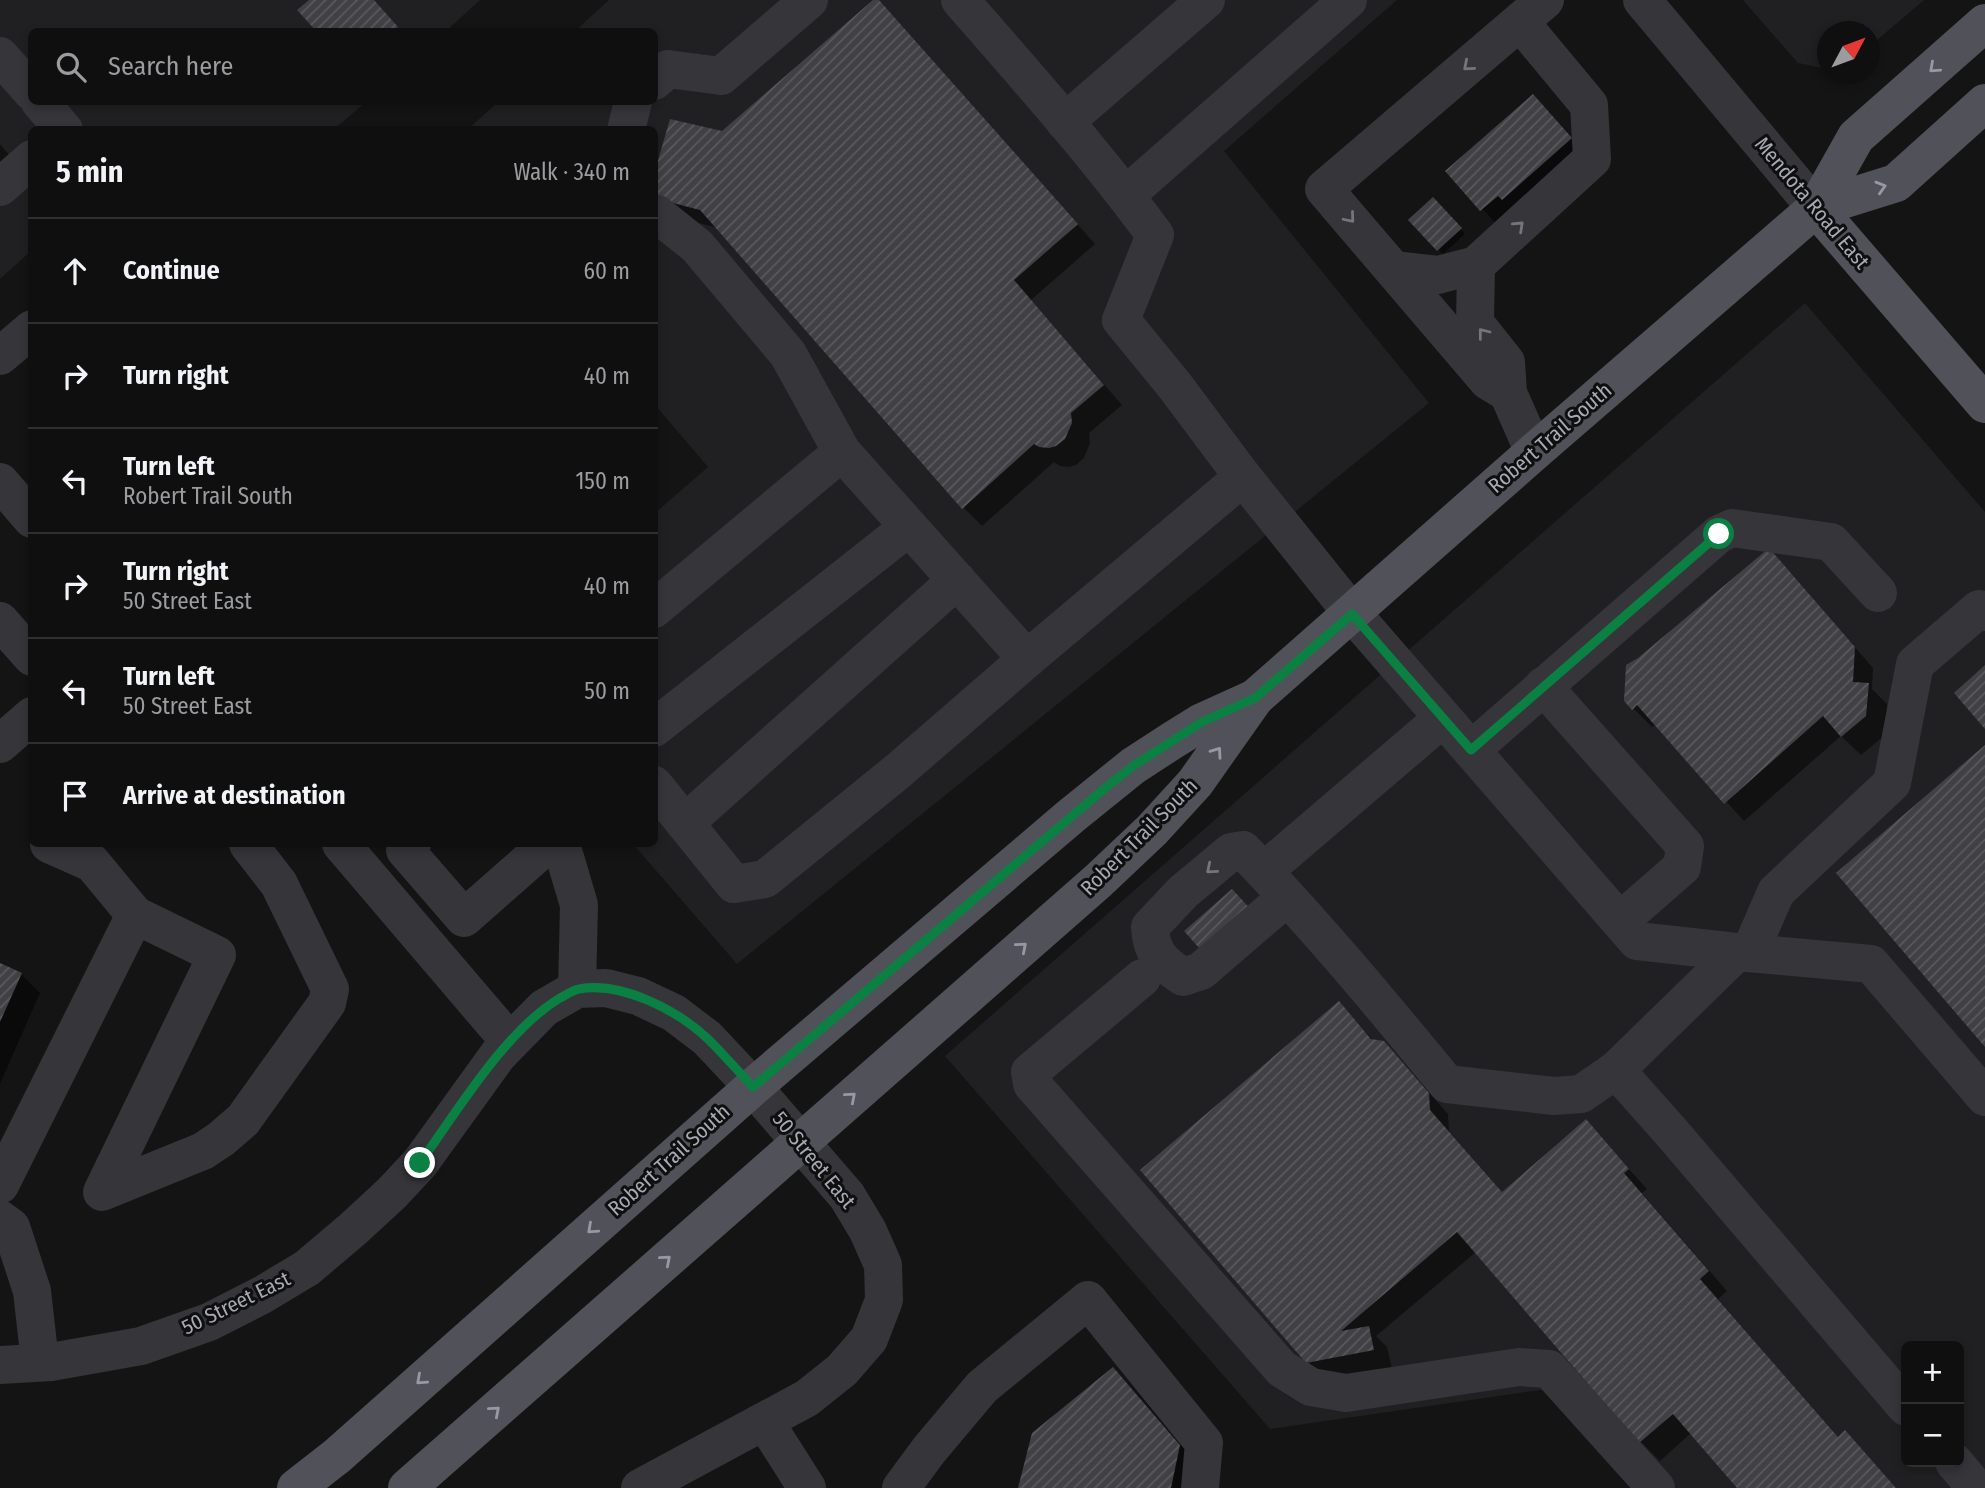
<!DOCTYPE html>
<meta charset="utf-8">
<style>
:root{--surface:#0f0f10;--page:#181819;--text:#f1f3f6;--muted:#9b9c9f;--line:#2f2f30}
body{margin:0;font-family:"Fira Sans Condensed",sans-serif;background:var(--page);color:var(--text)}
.controls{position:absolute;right:21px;bottom:21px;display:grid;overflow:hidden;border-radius:10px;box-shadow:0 4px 10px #0003}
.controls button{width:63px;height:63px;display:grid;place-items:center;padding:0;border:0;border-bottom:2px solid var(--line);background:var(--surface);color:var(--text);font:35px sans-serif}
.compass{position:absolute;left:1817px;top:21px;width:63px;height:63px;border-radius:50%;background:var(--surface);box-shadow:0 4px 10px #0003;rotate:49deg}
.stop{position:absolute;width:21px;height:21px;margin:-16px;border:5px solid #0b8043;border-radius:50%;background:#fff}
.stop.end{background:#0b8043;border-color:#fff;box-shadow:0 2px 7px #0008}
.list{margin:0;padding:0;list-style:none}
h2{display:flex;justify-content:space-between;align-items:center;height:91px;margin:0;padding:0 28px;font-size:30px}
h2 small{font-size:23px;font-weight:400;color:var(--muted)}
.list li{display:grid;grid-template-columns:46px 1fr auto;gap:21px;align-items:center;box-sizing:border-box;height:105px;padding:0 28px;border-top:2px solid var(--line)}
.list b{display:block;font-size:26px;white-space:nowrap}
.list p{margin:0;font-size:23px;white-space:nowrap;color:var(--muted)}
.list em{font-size:23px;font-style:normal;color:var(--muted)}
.icon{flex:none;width:38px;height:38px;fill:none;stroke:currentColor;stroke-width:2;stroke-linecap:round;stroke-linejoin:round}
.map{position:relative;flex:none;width:1985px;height:1488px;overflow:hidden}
.search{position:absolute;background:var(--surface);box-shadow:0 4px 10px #0003;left:28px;top:28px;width:630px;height:77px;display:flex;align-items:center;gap:18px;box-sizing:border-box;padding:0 24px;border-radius:10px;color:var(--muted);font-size:26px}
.panel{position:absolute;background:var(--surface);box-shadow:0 4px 10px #0003;left:28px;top:126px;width:630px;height:721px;border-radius:10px}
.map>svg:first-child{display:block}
.built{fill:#202022;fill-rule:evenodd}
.shadow{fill:#0007}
.building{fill:url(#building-hatch)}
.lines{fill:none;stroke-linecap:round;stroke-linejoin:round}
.minor{stroke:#35353a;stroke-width:38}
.major{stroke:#515259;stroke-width:38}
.oneway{stroke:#74757e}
.oneway2{stroke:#9698a3}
.route{stroke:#0b8043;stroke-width:9}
.labels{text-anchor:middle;stroke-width:6;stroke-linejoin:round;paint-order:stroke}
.street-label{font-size:21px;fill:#a7a9b5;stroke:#0f0f10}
</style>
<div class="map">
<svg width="1985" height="1488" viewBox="0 0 1985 1488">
<defs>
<pattern id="building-hatch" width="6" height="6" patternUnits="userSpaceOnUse" patternTransform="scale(1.75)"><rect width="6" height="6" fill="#414145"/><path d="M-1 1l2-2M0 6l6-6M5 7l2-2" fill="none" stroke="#5a5a5e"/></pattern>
</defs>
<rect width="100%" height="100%" fill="#141415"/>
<g class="built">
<path d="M0,0H480L446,31L32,32V102H366L334,129L32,130L31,251L0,279Z"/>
<path d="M609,0H1397L1224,151L1429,403L737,964L633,844H654L655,513L708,467L655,405L654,130H467L498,102H654V32L575,31Z"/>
<path d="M1743,0H1924L1870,46V32H1828L1827,69L1798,63Z"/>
<path d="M1805,303L1985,512V1488H1637L1547,1389L1270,1429L945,1056ZM1906,1346H1959V1462H1906Z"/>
</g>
<g class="shadow">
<path d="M875,0L895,18L1095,244L1031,300L1122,405L1089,433L1090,443L1084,458L1076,465L1069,467L1060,466L1054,462L982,526L963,507L718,228L669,215L654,201L723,133Z"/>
<path d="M1533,96L1590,159L1501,229L1448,171Z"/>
<path d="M0,144L15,162L0,175Z"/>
<path d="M1433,200L1465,234L1443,254L1411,220Z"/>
<path d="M1788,570L1873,668L1872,689L1887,704L1885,735L1861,755L1841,736L1744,821L1656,724L1652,727L1625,700Z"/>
<path d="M0,965L21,974L40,993L0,1084Z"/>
<path d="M1339,1003L1374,1041L1384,1043L1403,1063L1448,1114L1449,1131L1503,1193L1586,1122L1647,1189L1642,1193L1727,1291L1718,1299L1839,1438L1845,1433L1896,1488H1738L1691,1433L1660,1461L1641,1442L1476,1252L1376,1336L1387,1347L1392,1369L1327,1381L1308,1362Z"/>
<path d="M1113,1369L1132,1388L1198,1465L1193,1488H1020Z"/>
</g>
<g class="building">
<path d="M309,0H374L398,27L392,32H317L297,10Z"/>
<path d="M873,0H879L1078,224L1014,280L1104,385L1071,413L1072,423L1065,439L1056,446L1049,448L1039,447L1034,444L962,509L700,210L654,198V174L670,119L722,131Z"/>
<path d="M1533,94L1572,138L1502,200L1498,196L1480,211L1445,171Z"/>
<path d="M1433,197L1462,228L1437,251L1408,220Z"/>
<path d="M1769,548L1855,647L1853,682L1869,683L1866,716L1841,737L1823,716L1724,804L1637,705L1632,710L1624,701L1626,665L1638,658Z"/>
<path d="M1985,665V729L1954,693Z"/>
<path d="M1985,745V1047L1836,873Z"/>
<path d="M1232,889L1257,916L1208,958L1184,931Z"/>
<path d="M0,963L22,973L0,1022Z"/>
<path d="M1339,1001L1371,1039L1384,1041L1429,1093L1430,1110L1502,1192L1586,1119L1629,1169L1624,1173L1709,1271L1700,1279L1838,1437L1845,1430L1896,1488H1737L1673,1414L1639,1443L1457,1232L1341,1331L1369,1326L1374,1350L1306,1363L1140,1170Z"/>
<path d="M1113,1367L1180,1445L1171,1488H1018L1032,1433Z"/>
</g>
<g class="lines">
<g class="minor">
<path d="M960,0C1027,77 1095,153 1155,235L1121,320L1175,386L1243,477L1352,613L1637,941L1737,952L1871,964L1985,1097"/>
<path d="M1642,0L1816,208"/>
<path d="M0,56L32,92"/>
<path d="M654,81L668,69L721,76L809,0"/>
<path d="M40,102L64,130"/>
<path d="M1065,122L1206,0"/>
<path d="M626,130L633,102"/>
<path d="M0,187L32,159"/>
<path d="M1126,195L1348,0"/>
<path d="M654,214H657L697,246L788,354L842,452L1027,659L1243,477"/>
<path d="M1476,265L1475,323L1506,362L1508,393L1534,452"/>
<path d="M1394,270L1438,275L1476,265L1592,159L1589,105L1520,22"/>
<path d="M0,356L32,329"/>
<path d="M1508,393L1488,381L1324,189L1545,0"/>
<path d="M0,482L32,519"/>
<path d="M654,609L842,452"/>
<path d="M0,621L32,657"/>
<path d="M1543,686L1685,846L1682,867L1620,921"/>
<path d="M654,728L909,527"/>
<path d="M0,744L32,716"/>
<path d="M1471,750L1719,534L1732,528L1831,542L1878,593"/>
<path d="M654,785L734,884L765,879L898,771L1027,659"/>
<path d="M685,823L957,580"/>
<path d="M49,844L92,863L135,915"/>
<path d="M341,844L510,1042"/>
<path d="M412,844L405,850L464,918L548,844"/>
<path d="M561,844L579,905L577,989"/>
<path d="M1264,871L1443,718"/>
<path d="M1287,897L1201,971L1183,977C1162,963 1151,953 1150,927L1183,892L1231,852L1243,850C1315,924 1382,1005 1447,1084L1554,1096L1581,1094L1616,1070L1672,1133L1906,1407"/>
<path d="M1750,952L1776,892L1892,783L1915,664L1979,609L1985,612"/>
<path d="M1142,978L1030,1072L1032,1084L1282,1369L1311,1387L1346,1393L1519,1367L1549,1369L1656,1488"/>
<path d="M1616,1070L1737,952"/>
<path d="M0,1185L135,915L217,955L102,1192L203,1151L221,1139L243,1120L327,1003L330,989L279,884L248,844"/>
<path d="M0,1219L11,1227L32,1291L40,1362"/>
<path d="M0,1365L51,1362L141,1346L209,1322L262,1295L307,1268L353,1229L392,1193L420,1163L498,1055L544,1008L577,989L606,988L638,996L674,1013L707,1038L753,1087L847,1196L868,1231L883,1265L884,1300L869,1339L842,1370L807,1398L640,1488"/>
<path d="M765,1422L807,1488"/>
<path d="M1954,1462L1976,1488"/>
<path d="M901,1488L929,1450L982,1387L1088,1300L1204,1443L1200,1488"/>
</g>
<g class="major">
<path d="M1816,208L1985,404"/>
<path d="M1816,208L1896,183L1985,103"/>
<path d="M296,1488L337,1456L753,1087L1071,816L1133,766L1173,740L1202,722L1255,698"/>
<path d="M407,1488L1098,881L1152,830L1195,783L1255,698L1534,452L1816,208L1856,137L1985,23"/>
</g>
</g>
<defs><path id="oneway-chevron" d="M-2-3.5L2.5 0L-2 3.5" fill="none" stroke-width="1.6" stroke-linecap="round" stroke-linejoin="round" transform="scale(1.75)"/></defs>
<g class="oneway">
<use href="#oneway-chevron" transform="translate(1468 66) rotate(139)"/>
<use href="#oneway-chevron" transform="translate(1350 218) rotate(50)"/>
<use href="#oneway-chevron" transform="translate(1519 226) rotate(-43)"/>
<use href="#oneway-chevron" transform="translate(1483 333) rotate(-128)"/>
<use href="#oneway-chevron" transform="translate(1211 869) rotate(140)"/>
</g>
<g class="oneway2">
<use href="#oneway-chevron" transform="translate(1934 68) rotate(138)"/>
<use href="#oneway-chevron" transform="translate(1881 187) rotate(-17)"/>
<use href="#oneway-chevron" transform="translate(1217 752) rotate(-55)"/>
<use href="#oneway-chevron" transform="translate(1022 947) rotate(-41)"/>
<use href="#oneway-chevron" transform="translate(851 1097) rotate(-41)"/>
<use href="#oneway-chevron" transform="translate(592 1229) rotate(138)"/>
<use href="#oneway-chevron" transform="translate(666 1260) rotate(-41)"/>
<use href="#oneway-chevron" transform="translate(421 1380) rotate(138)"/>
<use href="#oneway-chevron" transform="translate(495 1411) rotate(-41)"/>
</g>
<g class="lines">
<path class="route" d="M420,1163C457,1111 506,1030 560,998C566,995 573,990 579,989C622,981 679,1011 709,1040C724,1055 738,1071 753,1087L1104,789L1133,766L1202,722L1255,698L1352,614L1471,750L1719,534"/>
</g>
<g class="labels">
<g class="street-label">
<text transform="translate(1812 203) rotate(50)" y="7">Mendota Road East</text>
<text transform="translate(1550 438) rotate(-41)" y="7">Robert Trail South</text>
<text transform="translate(1139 837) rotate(-45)" y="7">Robert Trail South</text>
<text transform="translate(669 1160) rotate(-42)" y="7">Robert Trail South</text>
<text transform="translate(814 1160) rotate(51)" y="7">50 Street East</text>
<text transform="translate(236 1303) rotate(-26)" y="7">50 Street East</text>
</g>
</g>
</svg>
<div class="controls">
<button>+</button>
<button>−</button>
</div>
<svg class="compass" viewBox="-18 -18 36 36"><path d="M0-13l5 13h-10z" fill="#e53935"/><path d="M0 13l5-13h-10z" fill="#9b9c9f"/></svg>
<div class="stop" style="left:1719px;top:534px"></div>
<div class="stop end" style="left:420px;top:1163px"></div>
<div class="search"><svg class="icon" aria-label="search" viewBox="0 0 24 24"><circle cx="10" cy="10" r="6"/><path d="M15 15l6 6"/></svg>Search here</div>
<section class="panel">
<h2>5 min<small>Walk · 340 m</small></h2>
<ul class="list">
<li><svg class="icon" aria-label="ahead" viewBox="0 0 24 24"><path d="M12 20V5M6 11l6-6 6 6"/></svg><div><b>Continue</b></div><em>60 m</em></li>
<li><svg class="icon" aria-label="right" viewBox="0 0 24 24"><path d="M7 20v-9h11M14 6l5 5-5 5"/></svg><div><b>Turn right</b></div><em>40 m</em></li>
<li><svg class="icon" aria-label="left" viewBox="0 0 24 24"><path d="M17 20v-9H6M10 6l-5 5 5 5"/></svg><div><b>Turn left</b><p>Robert Trail South</p></div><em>150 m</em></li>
<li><svg class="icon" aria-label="right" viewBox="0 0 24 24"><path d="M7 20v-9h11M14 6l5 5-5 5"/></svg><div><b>Turn right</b><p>50 Street East</p></div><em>40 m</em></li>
<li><svg class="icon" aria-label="left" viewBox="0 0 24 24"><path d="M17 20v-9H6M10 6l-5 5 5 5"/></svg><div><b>Turn left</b><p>50 Street East</p></div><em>50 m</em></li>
<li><svg class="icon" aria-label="arrive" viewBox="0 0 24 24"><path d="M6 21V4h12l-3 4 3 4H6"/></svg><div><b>Arrive at destination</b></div></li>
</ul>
</section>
</div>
